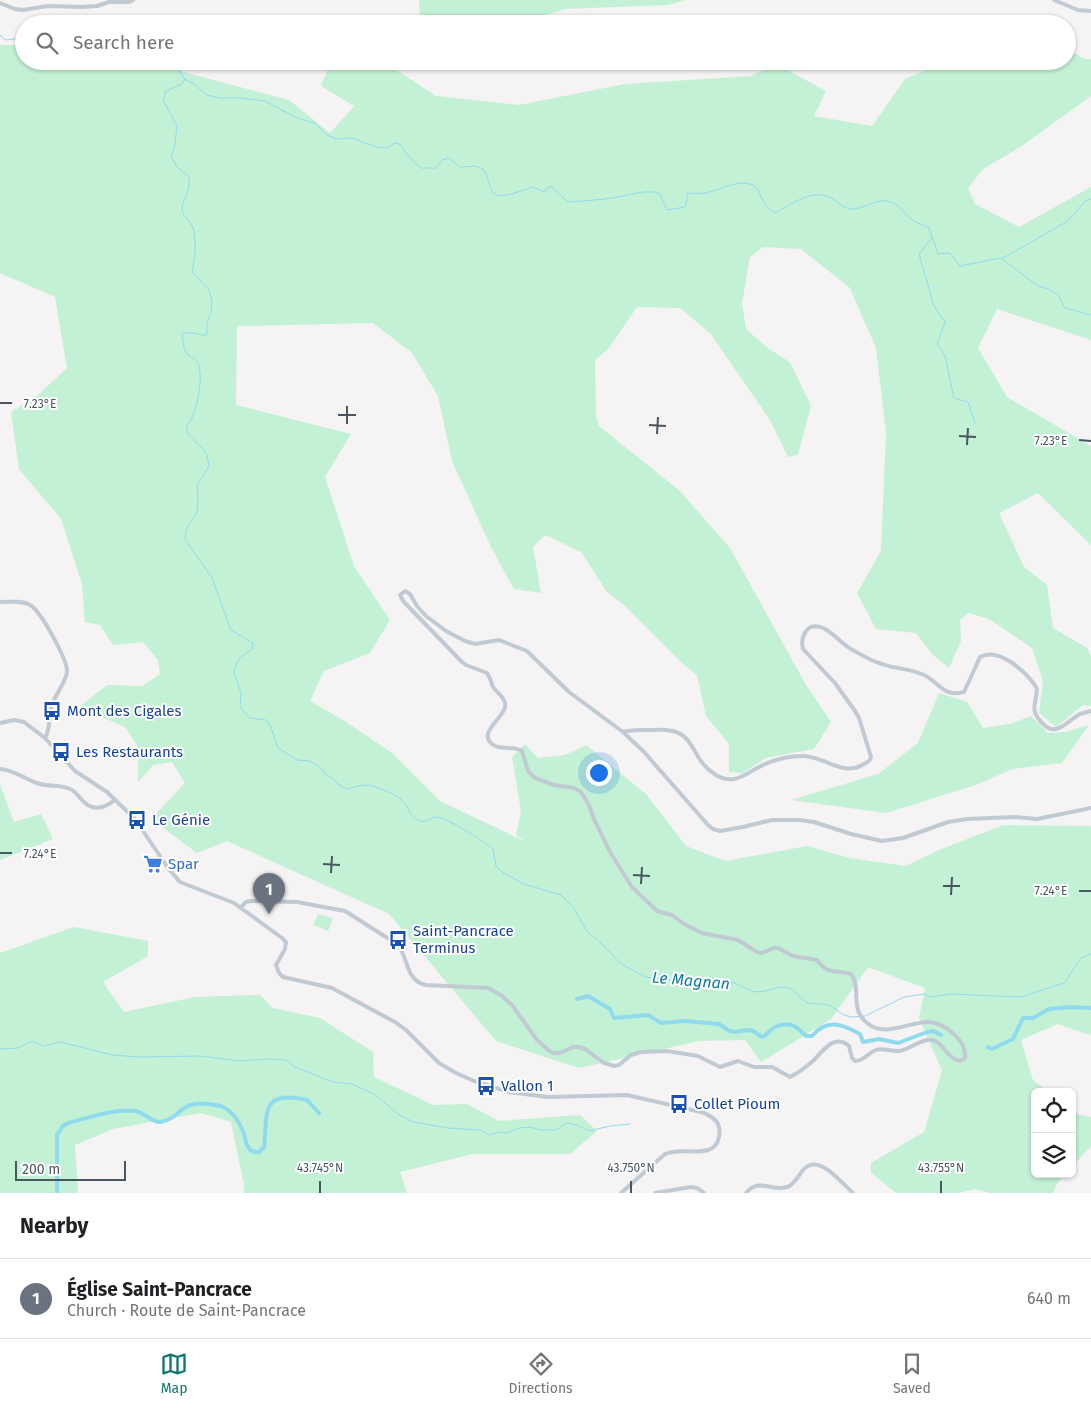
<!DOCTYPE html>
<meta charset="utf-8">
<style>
:root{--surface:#fff;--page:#f6f6f6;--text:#202124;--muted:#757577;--line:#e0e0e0;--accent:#0f766e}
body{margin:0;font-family:"Fira Sans",sans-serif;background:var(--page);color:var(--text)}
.controls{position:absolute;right:15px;bottom:15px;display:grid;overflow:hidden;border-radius:8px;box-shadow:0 1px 4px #0004}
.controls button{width:45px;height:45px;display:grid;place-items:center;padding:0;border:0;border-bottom:1px solid var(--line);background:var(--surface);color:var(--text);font:25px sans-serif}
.scale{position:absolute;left:15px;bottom:12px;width:111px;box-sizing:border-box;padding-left:5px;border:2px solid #4a5661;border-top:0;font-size:14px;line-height:18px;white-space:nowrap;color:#4a5661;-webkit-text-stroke:4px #fff;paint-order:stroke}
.you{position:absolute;left:598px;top:772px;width:18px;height:18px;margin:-12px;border:4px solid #fff;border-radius:50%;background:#1a73e8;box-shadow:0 0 0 8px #1a73e833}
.badge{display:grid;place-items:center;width:32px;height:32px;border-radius:50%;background:var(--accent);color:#fff;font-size:16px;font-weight:700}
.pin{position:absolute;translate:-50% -41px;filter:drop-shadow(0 1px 2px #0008)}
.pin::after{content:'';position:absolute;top:26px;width:18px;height:15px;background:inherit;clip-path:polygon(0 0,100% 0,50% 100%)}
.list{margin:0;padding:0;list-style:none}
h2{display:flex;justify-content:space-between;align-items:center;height:65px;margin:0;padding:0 20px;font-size:21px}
h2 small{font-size:16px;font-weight:400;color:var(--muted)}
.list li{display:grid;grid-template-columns:32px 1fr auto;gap:15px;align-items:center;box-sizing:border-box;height:80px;padding:0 20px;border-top:1px solid var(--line)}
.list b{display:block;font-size:19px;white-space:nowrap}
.list p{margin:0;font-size:16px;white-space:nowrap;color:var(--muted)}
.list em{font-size:16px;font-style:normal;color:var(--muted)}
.icon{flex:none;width:28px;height:28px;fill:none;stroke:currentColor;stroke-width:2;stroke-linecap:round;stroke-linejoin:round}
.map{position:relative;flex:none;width:1091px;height:1193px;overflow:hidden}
.search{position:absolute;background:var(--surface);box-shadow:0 1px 4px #0004;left:15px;right:15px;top:15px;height:55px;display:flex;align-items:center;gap:12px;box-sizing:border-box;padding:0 18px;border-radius:28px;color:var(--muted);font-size:19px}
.sheet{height:145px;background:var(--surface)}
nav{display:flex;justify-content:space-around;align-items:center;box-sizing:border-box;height:70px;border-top:1px solid var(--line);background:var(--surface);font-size:14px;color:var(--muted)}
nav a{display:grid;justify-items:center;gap:2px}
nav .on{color:var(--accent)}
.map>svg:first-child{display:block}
.green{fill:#c3f1d5}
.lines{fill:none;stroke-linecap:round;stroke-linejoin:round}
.stream{stroke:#90daee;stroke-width:1}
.canal{stroke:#90daee;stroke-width:4}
.tertiary{stroke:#c1cad2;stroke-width:4}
.secondary{stroke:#c1cbd6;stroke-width:4}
.ticks{fill:none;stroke:#4a5661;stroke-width:2}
.labels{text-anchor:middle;stroke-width:4;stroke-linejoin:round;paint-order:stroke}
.transit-label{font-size:15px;fill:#164399;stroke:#fff;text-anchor:start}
.shop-label{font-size:15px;fill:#366cbe;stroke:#fff;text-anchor:start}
.water-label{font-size:16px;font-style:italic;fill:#0c7c9b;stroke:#fff}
.ticks-label{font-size:12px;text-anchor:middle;fill:#4a5661;stroke:#fff;stroke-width:4;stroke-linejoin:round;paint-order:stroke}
</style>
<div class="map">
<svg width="1091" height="1193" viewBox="0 0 1091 1193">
<rect width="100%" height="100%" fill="#f5f3f3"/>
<g class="green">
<path d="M419,0H686L667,5L564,9L519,24H420Z"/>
<path d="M0,45H24V61H139L149,63L289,100L330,133L354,106L321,86L331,61H369L398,71L436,96L519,105L625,84L751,76L776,64L826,91L814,116L872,126L905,79L947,61H1067V49L1085,59H1091V96L1022,146L983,169L968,188L975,204L1019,227L1091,187V340L997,309L978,348L1007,397L1091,446V545L1038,493L999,513L1024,567L1047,585L1053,628L1087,648L1091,656V706L1083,705L1056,727L1039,713L1043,681L1032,648L989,619L969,613L960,619L961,641L949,668L933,655L916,633L876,629L857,593L881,551L886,433L876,348L850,288L801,249L763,247L750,257L742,303L746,329L769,349L790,362L811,406L798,455L788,457L770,420L710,333L680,308L637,307L608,349L595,360L596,416L599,426L680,491L730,548L806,685L831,722L814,749L766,758L743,773L729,772V744L706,716L697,675L685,666L624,605L607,592L581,552L545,535L533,547L541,593L514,589L490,545L452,461L438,396L412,353L373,323L237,326L236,405L351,434L325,477L354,566L390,620L370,653L324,671L310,701L343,720L392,753L440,801L526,842L516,835L521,811L512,757L525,744L538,758L565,755L586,745L646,794L686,846L725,861L808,846L849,858L906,866L939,850L1003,825L1091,826V1034L1089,1035L1058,1024L1021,1040L1033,1080L1048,1092H1035V1174H1065L1057,1184L1053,1193H990L975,1189L958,1193H896L871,1173V1163L924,1132L942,1071L919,1018L925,988L868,967L831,1019L761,1062L745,1040L699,1041L579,1068L496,1041L389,914L227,841L197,853L151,819L185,783L172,762L153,765L138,782V747L125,727L79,707L107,685L142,686L160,674L158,660L143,642L113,645L100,625L85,622L82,584L61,519L19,469L11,412L38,395L67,368L55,297L0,273Z"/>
<path d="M939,693L967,702L983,728L1010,724L1031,716L1048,733L1065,732L1089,725L1062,763L1012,769L976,785L886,813L791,800L878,774L918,743Z"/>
<path d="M0,784L14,822L41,814L53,839L0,860Z"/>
<path d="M318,914L333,918L328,931L313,925Z"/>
<path d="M74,927L148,941V956L103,982L124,1012L195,997L260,995L273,1008L320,1018L373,1052L374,1077L433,1105L467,1104L499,1121L580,1115L597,1131L570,1154H472L400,1172L407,1193H244V1185L231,1122L201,1113L113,1129L75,1145L78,1193H0V953Z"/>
<path d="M1072,1110L1080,1115L1091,1117V1146L1072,1167Z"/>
</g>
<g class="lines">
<g class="stream">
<path d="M0,35L5,40L24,38"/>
<path d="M172,61L185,79L182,84L166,91L163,100L177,126L175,144L171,157L177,167L189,177C191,191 184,196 182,208C181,216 191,220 193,228C197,242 195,257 192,272L209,290L212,301L211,312L207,324V335C197,336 193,330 182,334C183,341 183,351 189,356C193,358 196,359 198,363C204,377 197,417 186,426C188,440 199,442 206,453C208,457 208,462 209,466L197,486L198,500L197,512L186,530L185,539L212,578L231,630L253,643L252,649L239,659L234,672L241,693L240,707L250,718L266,720L271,727L278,748L297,760L310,761L321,768L325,774L332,778L338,784L347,789C352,788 359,785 365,785C375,785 398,795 404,802C409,808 410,817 418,820C425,824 429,818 436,817C446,817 485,842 493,849L496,866L502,872L524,884L561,895L573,907L587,931L602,944L621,964L646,977L667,980L685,979L703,982H732L754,992L765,991L780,987L790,988L807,1003L829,1005L844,1015L851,1017L865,1016L904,997L925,994L929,997L951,994L1021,997L1064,983L1081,958L1091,954"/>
<path d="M185,79L195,85L207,95L220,98H241L265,101L297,118L315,123L326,134L336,139L352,138L376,147L387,148L395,143L400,144L408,156L421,168H436L442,160L449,158L460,167L476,166L483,169L486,174L492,192L499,196L512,194L533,187L545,192L548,187H552L568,202C583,201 597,200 612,198C627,196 644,189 659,193L667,210L685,207L687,201V194C695,192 700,194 706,193C720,190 745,175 758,189C760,192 760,196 762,199C765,205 770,210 775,213C789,206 809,190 826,196C834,198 841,207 850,209C864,210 877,197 891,202C901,205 904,214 911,219C917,223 923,225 929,228L938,254L950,253L960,266L1005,257L1068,221L1085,201L1091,199"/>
<path d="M932,238L919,254L934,306L945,322L937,344L945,356L954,398L968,402L975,423"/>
<path d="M1002,259L1038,286L1048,289L1058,295L1065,308L1091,315"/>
<path d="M0,1049L18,1048L32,1041L44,1046L61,1042L113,1055L138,1057L200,1056L240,1061L269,1059L286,1060L295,1067L333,1082L352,1084L374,1094L398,1114L413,1122L448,1128L480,1130L489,1135L499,1132L507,1133L520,1128L530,1127L541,1130H556L567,1123L577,1125L589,1131L610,1126L630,1124"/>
</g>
<g class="canal">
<path d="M577,999L588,996L610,1009L614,1018L648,1015L661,1023L685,1021L719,1024L728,1030L734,1032L748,1030L753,1031L762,1037C766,1036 767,1033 771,1030C778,1024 789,1022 797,1028C801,1030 803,1034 806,1036H812C827,1018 842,1024 860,1034L863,1042L879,1039L898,1043L927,1032L933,1031L941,1035"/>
<path d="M988,1047L992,1049L1013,1039L1023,1018H1033L1049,1009L1070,1007L1091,1008"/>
<path d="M57,1193V1135L63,1126L68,1123C86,1118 118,1108 136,1111C144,1113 154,1123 160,1122C181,1119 179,1100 208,1104C213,1105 219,1105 223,1107C233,1112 240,1123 244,1134C245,1138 246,1145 249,1148C251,1152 255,1152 259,1152L264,1147C268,1114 259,1089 307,1100L319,1113"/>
</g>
<g class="tertiary">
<path d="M0,3L15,9L23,10L48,6L82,7L97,6L109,2H129L133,0"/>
<path d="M0,602C9,602 22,600 30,605C41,611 68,661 67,672C65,685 54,695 51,708C48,718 51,728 45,738"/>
<path d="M0,723L14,720L24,722L45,738L75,771L107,792L135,819L168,868L180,882L234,903L282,938L286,942L285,949L276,965L279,973L283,977L332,988L395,1022L406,1030L439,1063L456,1073L474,1081L509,1092L548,1097L627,1095L701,1112C707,1114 711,1116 715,1120C723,1128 720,1147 708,1150C694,1154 679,1148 665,1154L621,1193"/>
<path d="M623,732C632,729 643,730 653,730C701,727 685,756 716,775C736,787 748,771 765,764C777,759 789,756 802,756C824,755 842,778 864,764C868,762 870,761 871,757L859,718L855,711L835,683L803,649C800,638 806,623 820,627C832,630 841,644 851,649C860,654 869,660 879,663C893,669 910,668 924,675C939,682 944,698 964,692L980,657C999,646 1029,674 1037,689C1036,706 1029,710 1043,724C1057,738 1068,720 1080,714C1083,713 1087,712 1091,711"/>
<path d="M0,769C15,770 26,780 40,784C50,787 61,784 70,789C77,792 79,798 84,802C94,812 106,807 115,800"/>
<path d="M241,907L246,902L251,901L297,902L345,911L397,944C409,957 405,981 426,985L488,988L501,995L512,1005L537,1040L548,1050L553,1053H560L573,1047H579L585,1049L604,1063L614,1066L619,1065L631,1055L641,1052L667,1051L698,1056L720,1067L738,1061L754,1067H772L790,1077C798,1073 806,1067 813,1061C823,1051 834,1033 849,1046L852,1058L855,1061C864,1061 868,1053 876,1050C883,1047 891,1052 899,1051C910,1050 921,1038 933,1040C944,1043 945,1057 960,1061L965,1058C967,1041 946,1024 930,1022C912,1020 886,1039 867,1023C849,1009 862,988 851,974C837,969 828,976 817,960L793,956L778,948H774L762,953L757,952L738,940L702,933L684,924L672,915L657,911L632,887L610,852L594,819L589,805L581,792L574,788L554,785L535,778L528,771L522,751C513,745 500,751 492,744C478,732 503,719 505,707C507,699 497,693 493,687C491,682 490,677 487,673L466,665L461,661L403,601L400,595L405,591L410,594L417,606L426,616L446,631L465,641L475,644L499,640L527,651L569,692L623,732L644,752L708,825L713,829L720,831L743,827L772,820H800L814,822L851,834L882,841L903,838L948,822L967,819L1015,817L1037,819L1091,808"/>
<path d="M655,1193L691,1187L697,1188L704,1193"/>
<path d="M746,1193C760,1177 772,1192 787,1187C794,1185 798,1176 803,1170C819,1152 841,1183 853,1193"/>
</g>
<path class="secondary" d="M1054,0L1078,10L1091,11"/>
</g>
<path class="ticks" d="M0,403H12M338,415H356M347,424V406M649,425L666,426M657,434L658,417M959,436L976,437M1079,440L1091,441M967,445L968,428M0,853H12M323,864L340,865M331,873L332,856M633,875L650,876M641,884L642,867M943,886H960M1079,891H1091M951,895L952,877M320,1193V1181M631,1193V1181M941,1193V1181"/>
<defs>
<g id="bus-bare" transform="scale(1.5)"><path d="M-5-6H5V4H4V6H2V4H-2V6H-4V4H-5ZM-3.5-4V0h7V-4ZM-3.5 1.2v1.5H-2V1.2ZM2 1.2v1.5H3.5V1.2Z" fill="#1a4fb4" stroke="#fff" stroke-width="2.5" paint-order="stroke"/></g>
<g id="supermarket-bare" transform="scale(1.5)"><path d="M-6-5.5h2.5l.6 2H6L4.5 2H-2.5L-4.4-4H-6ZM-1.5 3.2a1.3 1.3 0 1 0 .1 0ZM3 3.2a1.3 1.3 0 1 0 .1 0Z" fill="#3f7fe0" stroke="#fff" stroke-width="2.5" paint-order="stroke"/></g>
</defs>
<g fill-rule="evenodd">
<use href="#bus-bare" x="52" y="711"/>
<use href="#bus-bare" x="61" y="752"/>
<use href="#bus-bare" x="137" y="820"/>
<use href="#supermarket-bare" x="153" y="864"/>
<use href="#bus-bare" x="398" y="940"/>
<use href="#bus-bare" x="486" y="1086"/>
<use href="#bus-bare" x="679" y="1104"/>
</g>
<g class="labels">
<g class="transit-label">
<text x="67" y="716">Mont des Cigales</text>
<text x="76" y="757">Les Restaurants</text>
<text x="152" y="825">Le Génie</text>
<text x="413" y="936">Saint-Pancrace<tspan x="413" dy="17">Terminus</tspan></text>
<text x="501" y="1091">Vallon 1</text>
<text x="694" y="1109">Collet Pioum</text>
</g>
<g class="shop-label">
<text x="168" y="869">Spar</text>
</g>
<g class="water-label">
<text transform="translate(691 980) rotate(5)" y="6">Le Magnan</text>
</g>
</g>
<g class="ticks-label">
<text x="40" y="408">7.23°E</text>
<text x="1051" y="445">7.23°E</text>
<text x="40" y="858">7.24°E</text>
<text x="1051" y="895">7.24°E</text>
<text x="320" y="1172">43.745°N</text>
<text x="631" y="1172">43.750°N</text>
<text x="941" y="1172">43.755°N</text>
</g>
</svg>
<div class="controls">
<button><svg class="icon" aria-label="locate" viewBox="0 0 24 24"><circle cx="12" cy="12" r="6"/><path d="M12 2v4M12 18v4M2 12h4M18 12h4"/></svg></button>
<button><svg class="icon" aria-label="layers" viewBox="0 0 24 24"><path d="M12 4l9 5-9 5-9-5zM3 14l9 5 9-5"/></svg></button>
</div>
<div class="scale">200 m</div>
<div class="you"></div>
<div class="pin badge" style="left:269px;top:914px;background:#6b7280">1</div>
<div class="search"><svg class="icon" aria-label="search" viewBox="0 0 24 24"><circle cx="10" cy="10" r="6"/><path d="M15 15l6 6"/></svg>Search here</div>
</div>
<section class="sheet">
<h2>Nearby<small></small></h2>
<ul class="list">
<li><span class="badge" style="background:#6b7280">1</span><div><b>Église Saint-Pancrace</b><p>Church · Route de Saint-Pancrace</p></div><em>640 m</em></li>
</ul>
</section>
<nav>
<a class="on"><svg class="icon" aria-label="map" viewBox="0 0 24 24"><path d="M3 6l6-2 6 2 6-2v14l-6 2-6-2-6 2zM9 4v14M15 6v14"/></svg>Map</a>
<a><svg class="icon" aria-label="directions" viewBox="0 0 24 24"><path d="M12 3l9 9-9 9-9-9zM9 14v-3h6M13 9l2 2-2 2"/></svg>Directions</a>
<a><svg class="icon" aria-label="saved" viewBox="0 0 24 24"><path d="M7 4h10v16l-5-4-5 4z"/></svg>Saved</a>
</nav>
